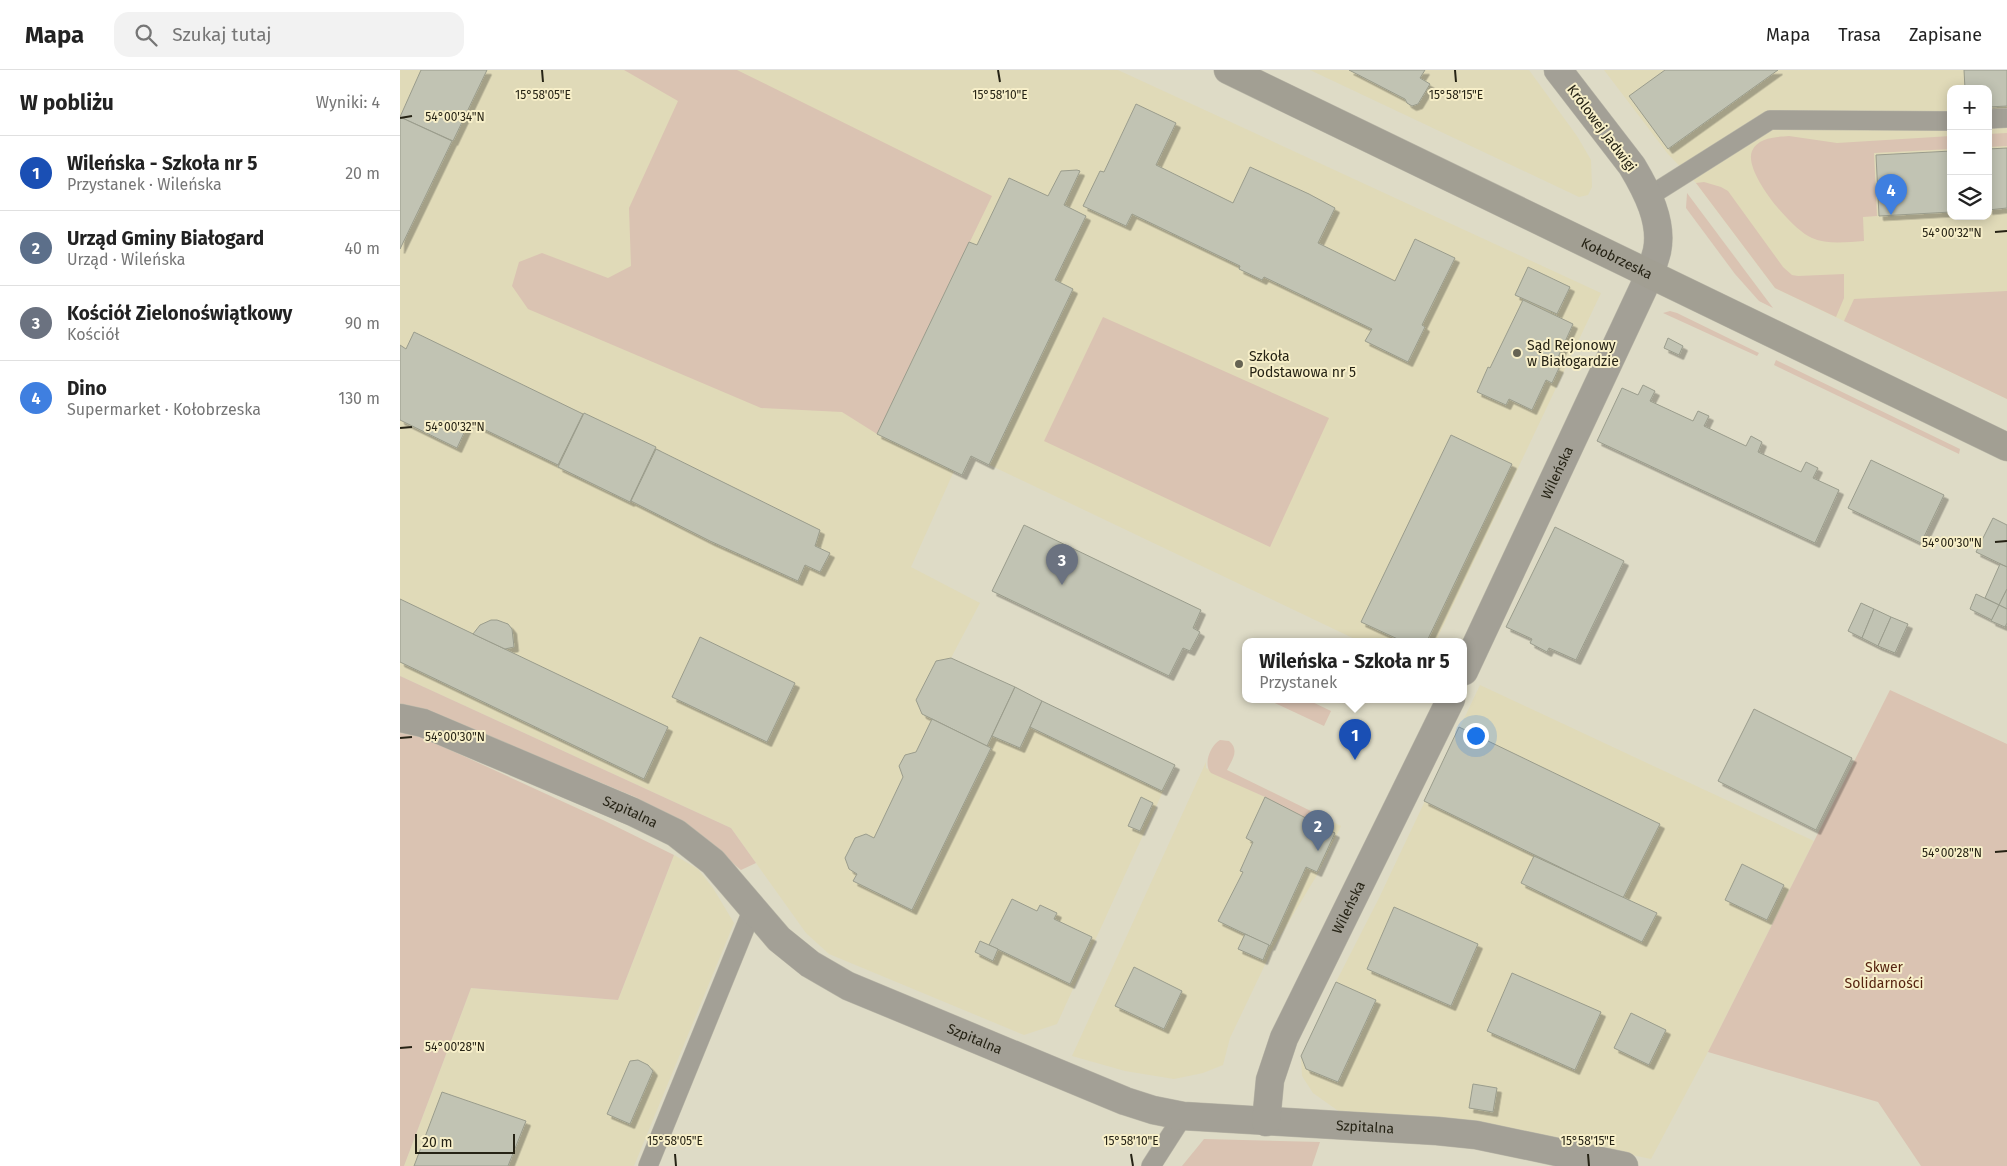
<!DOCTYPE html>
<html lang="pl">
<meta charset="utf-8">
<style>
:root{--surface:#fff;--page:#f2f2f2;--text:#222;--muted:#767676;--line:#e0e0e0;--accent:#666353}
body{margin:0;font-family:"Fira Sans",sans-serif;background:var(--page);color:var(--text)}
.controls{position:absolute;right:15px;top:15px;display:grid;overflow:hidden;border-radius:10px;box-shadow:0 2px 12px #0003}
.controls button{width:45px;height:45px;display:grid;place-items:center;padding:0;border:0;border-bottom:1px solid var(--line);background:var(--surface);color:var(--text);font:25px sans-serif}
.scale{position:absolute;left:15px;bottom:12px;width:100px;box-sizing:border-box;padding-left:5px;border:2px solid #262315;border-top:0;font-size:14px;line-height:18px;white-space:nowrap;color:#262315;-webkit-text-stroke:4px #f7efc9;paint-order:stroke}
.you{position:absolute;left:1075px;top:665px;width:18px;height:18px;margin:-12px;border:4px solid #fff;border-radius:50%;background:#1a73e8;box-shadow:0 0 0 8px #1a73e833}
.badge{display:grid;place-items:center;width:32px;height:32px;border-radius:50%;background:var(--accent);color:#fff;font-size:16px;font-weight:700}
.pin{position:absolute;translate:-50% -41px;filter:drop-shadow(0 1px 2px #0008)}
.pin::after{content:'';position:absolute;top:26px;width:18px;height:15px;background:inherit;clip-path:polygon(0 0,100% 0,50% 100%)}
.popup{position:absolute;left:842px;top:568px;width:225px;height:65px;box-sizing:border-box;display:grid;place-content:center;border-radius:10px;background:var(--surface);filter:drop-shadow(0 1px 4px #0005);font-size:16px;white-space:nowrap;color:var(--muted)}
.popup b{font-size:19px;color:var(--text)}
.popup::after{content:'';position:absolute;left:50%;top:100%;margin-left:-10px;border:10px solid transparent;border-top-color:var(--surface)}
.list{margin:0;padding:0;list-style:none}
h2{display:flex;justify-content:space-between;align-items:center;height:65px;margin:0;padding:0 20px;font-size:21px}
h2 small{font-size:16px;font-weight:400;color:var(--muted)}
.list li{display:grid;grid-template-columns:32px 1fr auto;gap:15px;align-items:center;box-sizing:border-box;height:75px;padding:0 20px;border-top:1px solid var(--line)}
.list b{display:block;font-size:19px;white-space:nowrap}
.list p{margin:0;font-size:16px;white-space:nowrap;color:var(--muted)}
.list em{font-size:16px;font-style:normal;color:var(--muted)}
.icon{flex:none;width:28px;height:28px;fill:none;stroke:currentColor;stroke-width:2;stroke-linecap:round;stroke-linejoin:round}
.map{position:relative;flex:none;width:1607px;height:1096px;overflow:hidden}
header{display:flex;align-items:center;gap:30px;box-sizing:border-box;height:70px;padding:0 25px;background:var(--surface);border-bottom:1px solid var(--line)}
header strong{font-size:24px}
nav{display:flex;gap:28px;margin-inline-start:auto;font-size:18px}
.search{width:350px;height:45px;background:var(--page);display:flex;align-items:center;gap:12px;box-sizing:border-box;padding:0 18px;border-radius:15px;color:var(--muted);font-size:19px}
main{display:flex}
aside{flex:1;background:var(--surface)}
.map>svg:first-child{display:block}
.built{fill:#e0dab8;fill-rule:evenodd}
.green{fill:#dac3b2}
.building{fill:#c1c3b3;stroke:#9a9c8c;filter:url(#shadow)}
.lines{fill:none;stroke-linecap:round;stroke-linejoin:round}
.service-casing{stroke:#bbb8a9;stroke-width:20}
.minor-casing{stroke:#bbb8a9;stroke-width:29}
.secondary-casing{stroke:#bbb8a9;stroke-width:29}
.service{stroke:#a3a096;stroke-width:19}
.minor{stroke:#a3a096;stroke-width:28}
.secondary{stroke:#a29f93;stroke-width:28}
.ticks{fill:none;stroke:#262315;stroke-width:2}
.poi-dot{fill:#666353;stroke:#f7efc9;stroke-width:2}
.labels{text-anchor:middle;stroke-width:4;stroke-linejoin:round;paint-order:stroke}
.street-label{font-size:14px;fill:#262315;stroke:#f7efc9}
.poi-label{font-size:14px;fill:#262315;stroke:#f7efc9;text-anchor:start}
.park-label{font-size:14px;fill:#562310;stroke:#f7efc9}
.ticks-label{font-size:12px;text-anchor:middle;fill:#262315;stroke:#f7efc9;stroke-width:4;stroke-linejoin:round;paint-order:stroke}
</style>
<header>
<strong>Mapa</strong>
<div class="search"><svg class="icon" aria-label="search" viewBox="0 0 24 24"><circle cx="10" cy="10" r="6"/><path d="M15 15l6 6"/></svg>Szukaj tutaj</div>
<nav><a>Mapa</a><a>Trasa</a><a>Zapisane</a></nav>
</header>
<main>
<aside>
<h2>W pobliżu<small>Wyniki: 4</small></h2>
<ul class="list">
<li><span class="badge" style="background:#1a4fb4">1</span><div><b>Wileńska - Szkoła nr 5</b><p>Przystanek · Wileńska</p></div><em>20 m</em></li>
<li><span class="badge" style="background:#5c6f8a">2</span><div><b>Urząd Gminy Białogard</b><p>Urząd · Wileńska</p></div><em>40 m</em></li>
<li><span class="badge" style="background:#6b7280">3</span><div><b>Kościół Zielonoświątkowy</b><p>Kościół</p></div><em>90 m</em></li>
<li><span class="badge" style="background:#3f7fe0">4</span><div><b>Dino</b><p>Supermarket · Kołobrzeska</p></div><em>130 m</em></li>
</ul>
</aside>
<div class="map">
<svg width="1607" height="1096" viewBox="0 0 1607 1096">
<defs>
<filter id="shadow"><feDropShadow dx="4.5" dy="4.5" stdDeviation="0" flood-color="#0004"/></filter>
</defs>
<rect width="100%" height="100%" fill="#dedbc6"/>
<g class="built">
<path d="M0,0H718L1201,223L1036,571H959L571,386L562,405L554,401L511,497L580,533L551,588L775,695L657,954L624,965L429,884L406,863L331,758L0,606Z"/>
<path d="M910,0H1129L1177,66L1191,90L1192,117L1188,125L1179,127Z"/>
<path d="M1204,0H1607V329L1375,218L1296,113L1268,84ZM1551,19H1588V146H1551Z"/>
<path d="M1080,615L1414,771L1308,982L1251,1089L1096,1056L944,1045L913,1023L902,1006L901,986L936,912L979,828Z"/>
<path d="M806,692V698L913,751L917,744L941,756L917,805L873,878L830,968L823,995L803,1003L774,1009L725,1001L672,986Z"/>
<path d="M274,785L298,799L313,818L334,853L234,1096H4L71,918L218,930Z"/>
</g>
<g class="green">
<path d="M224,0H337L592,126L477,364L442,342L361,338L128,239L112,216L119,192L142,183L208,208L231,196L229,138L278,31Z"/>
<path d="M1607,63V76L1588,77V64Z"/>
<path d="M1389,66L1437,73L1551,66V79L1474,83L1477,146L1463,147L1464,171C1447,172 1428,175 1412,168C1392,160 1343,102 1352,81C1358,67 1377,67 1389,66Z"/>
<path d="M1304,112L1321,117L1328,121L1383,197L1392,205L1398,206L1444,204V228L1436,247L1375,218L1296,113Z"/>
<path d="M1287,123L1373,238L1359,231L1335,204L1286,138Z"/>
<path d="M1607,221V329L1444,251L1454,229Z"/>
<path d="M1270,241L1277,243L1359,283L1357,286L1263,243Z"/>
<path d="M703,247L929,348L870,477L644,371Z"/>
<path d="M1376,290L1560,379L1559,384L1374,295Z"/>
<path d="M0,606L331,758L356,793L341,800L286,755L235,727L29,641L0,635Z"/>
<path d="M1490,620L1607,674V1096H1521L1478,1032L1308,982Z"/>
<path d="M866,629H906L931,641L924,656Z"/>
<path d="M0,663L22,667L203,750L274,785L218,930L71,918L4,1096H0Z"/>
<path d="M820,670L829,671C840,680 832,690 827,700L917,744L912,752L865,727L811,703C803,694 810,676 820,670Z"/>
<path d="M804,1069L920,1072L912,1096H782Z"/>
</g>
<g class="building">
<path d="M21,0H87L53,71L0,47Z"/>
<path d="M949,0H1025L1020,8L1030,14L1018,34L1012,36L1007,33L1005,29Z"/>
<path d="M1265,0H1378L1268,79L1229,26Z"/>
<path d="M1564,0H1607V36L1588,37V19H1565Z"/>
<path d="M736,34L776,53L756,95L833,133L850,97L909,124L935,138L918,173L995,211L1015,169L1055,188L1022,255L1025,257L1008,292L965,271L972,259L864,207L862,210L839,199L840,196L732,144L726,156L683,136L700,101L704,102Z"/>
<path d="M0,47L52,71L0,179Z"/>
<path d="M1607,78V138L1588,140V79Z"/>
<path d="M1551,81V142L1479,146L1476,85Z"/>
<path d="M677,100L680,101L664,135L686,146L655,210L673,219L589,395L571,386L562,405L477,364L569,172L577,175L609,108L648,126L661,101Z"/>
<path d="M1128,197L1170,217L1157,244L1115,225Z"/>
<path d="M1123,230L1173,254L1154,296L1159,298L1152,313L1146,310L1132,340L1109,329L1106,335L1077,322L1088,297L1090,298Z"/>
<path d="M14,262L183,344L158,395L69,352L57,378L0,350V275L6,279Z"/>
<path d="M1268,268L1283,276L1279,285L1264,278Z"/>
<path d="M1243,315L1255,321L1250,331L1293,351L1298,341L1309,346L1304,356L1346,376L1351,366L1362,372L1358,382L1401,402L1406,392L1418,398L1413,408L1439,420L1415,473L1197,371L1222,318L1238,325Z"/>
<path d="M184,343L256,377L230,432L158,397Z"/>
<path d="M1051,365L1112,394L1027,571H1002L961,552Z"/>
<path d="M256,379L420,460L415,476L430,483L420,502L405,495L398,511L310,471L231,431Z"/>
<path d="M1471,390L1544,425L1521,473L1448,438Z"/>
<path d="M1593,448L1607,455V497L1576,482Z"/>
<path d="M624,455L801,540L793,558L800,562L790,581L783,578L769,606L592,521Z"/>
<path d="M1155,457L1224,491L1176,590L1149,578L1147,582L1130,573L1132,569L1106,557Z"/>
<path d="M1600,494L1607,497V519L1599,535L1585,528Z"/>
<path d="M1607,519V539L1599,535Z"/>
<path d="M1576,524L1599,535L1592,550L1570,539Z"/>
<path d="M0,529L268,657L244,709L0,592Z"/>
<path d="M1461,533L1474,539L1462,568L1448,561Z"/>
<path d="M1599,535L1607,539V553L1605,557L1591,551Z"/>
<path d="M1474,539L1491,547L1478,576L1462,568Z"/>
<path d="M1491,547L1508,554L1495,583L1478,576Z"/>
<path d="M91,550H97L108,554L112,559L114,577L105,579L73,564L80,555Z"/>
<path d="M300,567L395,613L367,672L272,627Z"/>
<path d="M551,588L615,617L587,676L522,644L516,630L536,591Z"/>
<path d="M615,617L642,631L620,678L592,666Z"/>
<path d="M642,631L775,695L762,721L630,657Z"/>
<path d="M1354,639L1452,688L1416,760L1318,711Z"/>
<path d="M532,649L591,678L512,840L453,811L457,804L449,799L445,788L455,768L466,764L474,768L503,707L499,696L505,685L516,682Z"/>
<path d="M1059,657L1260,754L1223,828L1024,731Z"/>
<path d="M741,727L753,733L740,761L728,756Z"/>
<path d="M865,727L935,763L917,802L906,797L870,876L818,851L843,802L840,801L853,772L846,768Z"/>
<path d="M1134,786L1257,843L1242,872L1121,813Z"/>
<path d="M1342,794L1384,815L1367,850L1325,830Z"/>
<path d="M612,829L637,841L640,835L657,843L654,849L692,867L670,914L589,875Z"/>
<path d="M994,837L1078,874L1051,936L967,899Z"/>
<path d="M845,864L869,875L863,890L838,879Z"/>
<path d="M580,871L598,879L593,891L575,882Z"/>
<path d="M734,897L782,921L764,959L715,936Z"/>
<path d="M1112,903L1201,942L1175,1000L1087,961Z"/>
<path d="M936,912L976,930L938,1012L906,999L901,986Z"/>
<path d="M1231,943L1266,960L1249,995L1214,978Z"/>
<path d="M238,990L248,995L253,1001L230,1054L207,1044L230,991Z"/>
<path d="M1073,1014L1097,1018L1093,1042L1069,1038Z"/>
<path d="M42,1022L126,1051L108,1096H14Z"/>
</g>
<g class="lines">
<g class="service-casing">
<g id="service">
<path d="M1588,49L1607,48"/>
<path d="M1248,127L1370,50L1551,51"/>
<path d="M248,1096L352,841"/>
<path d="M751,1096L783,1046"/>
</g>
</g>
<g class="minor-casing">
<g id="minor">
<path id="s1" d="M1064,601L1250,204C1252,197 1255,189 1257,181C1263,152 1247,121 1232,96L1158,0"/>
<path id="s2" d="M0,648L23,653L233,742L276,763L313,792L379,869L410,894L448,916L725,1031L753,1040L783,1046L1037,1061L1076,1065L1224,1096"/>
<path id="s3" d="M866,1052L870,1010L884,968L1051,629"/>
</g>
</g>
<g class="secondary-casing">
<g id="secondary">
<path id="s4" d="M828,0L1607,377"/>
</g>
</g>
<use href="#service" class="service"/>
<use href="#minor" class="minor"/>
<use href="#secondary" class="secondary"/>
</g>
<path class="ticks" d="M142,0L143,12M598,0L600,12M1055,0L1056,12M0,48L12,46M1595,162L1607,161M0,358L12,357M1595,472L1607,471M0,668L12,667M1595,782L1607,781M0,978L12,977M275,1084L276,1096M731,1084L733,1096M1188,1084L1189,1096"/>
<g class="poi-dot">
<circle cx="1117" cy="283" r="5"/>
<circle cx="839" cy="294" r="5"/>
</g>
<g class="labels">
<g class="street-label">
<text transform="translate(1202 58) rotate(53)" y="5">Królowej Jadwigi</text>
<text dy="5" stroke="none"><textPath href="#s4" startOffset="432">Kołobrzeska</textPath></text>
<text dy="5" stroke="none"><textPath href="#s1" startOffset="219">Wileńska</textPath></text>
<text dy="5" stroke="none"><textPath href="#s2" startOffset="249">Szpitalna</textPath></text>
<text dy="5" stroke="none"><textPath href="#s3" startOffset="232">Wileńska</textPath></text>
<text dy="5" stroke="none"><textPath href="#s2" startOffset="669">Szpitalna</textPath></text>
<text dy="5" stroke="none"><textPath href="#s2" startOffset="1074">Szpitalna</textPath></text>
</g>
<g class="poi-label">
<text x="1127" y="280">Sąd Rejonowy<tspan x="1127" dy="16">w Białogardzie</tspan></text>
<text x="849" y="291">Szkoła<tspan x="849" dy="16">Podstawowa nr 5</tspan></text>
</g>
<g class="park-label">
<text x="1484" y="902">Skwer<tspan x="1484" dy="16">Solidarności</tspan></text>
</g>
</g>
<g class="ticks-label">
<text x="143" y="29">15°58'05"E</text>
<text x="600" y="29">15°58'10"E</text>
<text x="1056" y="29">15°58'15"E</text>
<text x="55" y="51">54°00'34"N</text>
<text x="1552" y="167">54°00'32"N</text>
<text x="55" y="361">54°00'32"N</text>
<text x="1552" y="477">54°00'30"N</text>
<text x="55" y="671">54°00'30"N</text>
<text x="1552" y="787">54°00'28"N</text>
<text x="55" y="981">54°00'28"N</text>
<text x="275" y="1075">15°58'05"E</text>
<text x="731" y="1075">15°58'10"E</text>
<text x="1188" y="1075">15°58'15"E</text>
</g>
</svg>
<div class="controls">
<button>+</button>
<button>−</button>
<button><svg class="icon" aria-label="layers" viewBox="0 0 24 24"><path d="M12 4l9 5-9 5-9-5zM3 14l9 5 9-5"/></svg></button>
</div>
<div class="scale">20 m</div>
<div class="you"></div>
<div class="pin badge" style="left:955px;top:690px;background:#1a4fb4">1</div>
<div class="popup"><b>Wileńska - Szkoła nr 5</b>Przystanek</div>
<div class="pin badge" style="left:918px;top:781px;background:#5c6f8a">2</div>
<div class="pin badge" style="left:662px;top:515px;background:#6b7280">3</div>
<div class="pin badge" style="left:1491px;top:145px;background:#3f7fe0">4</div>
</div>
</main>
